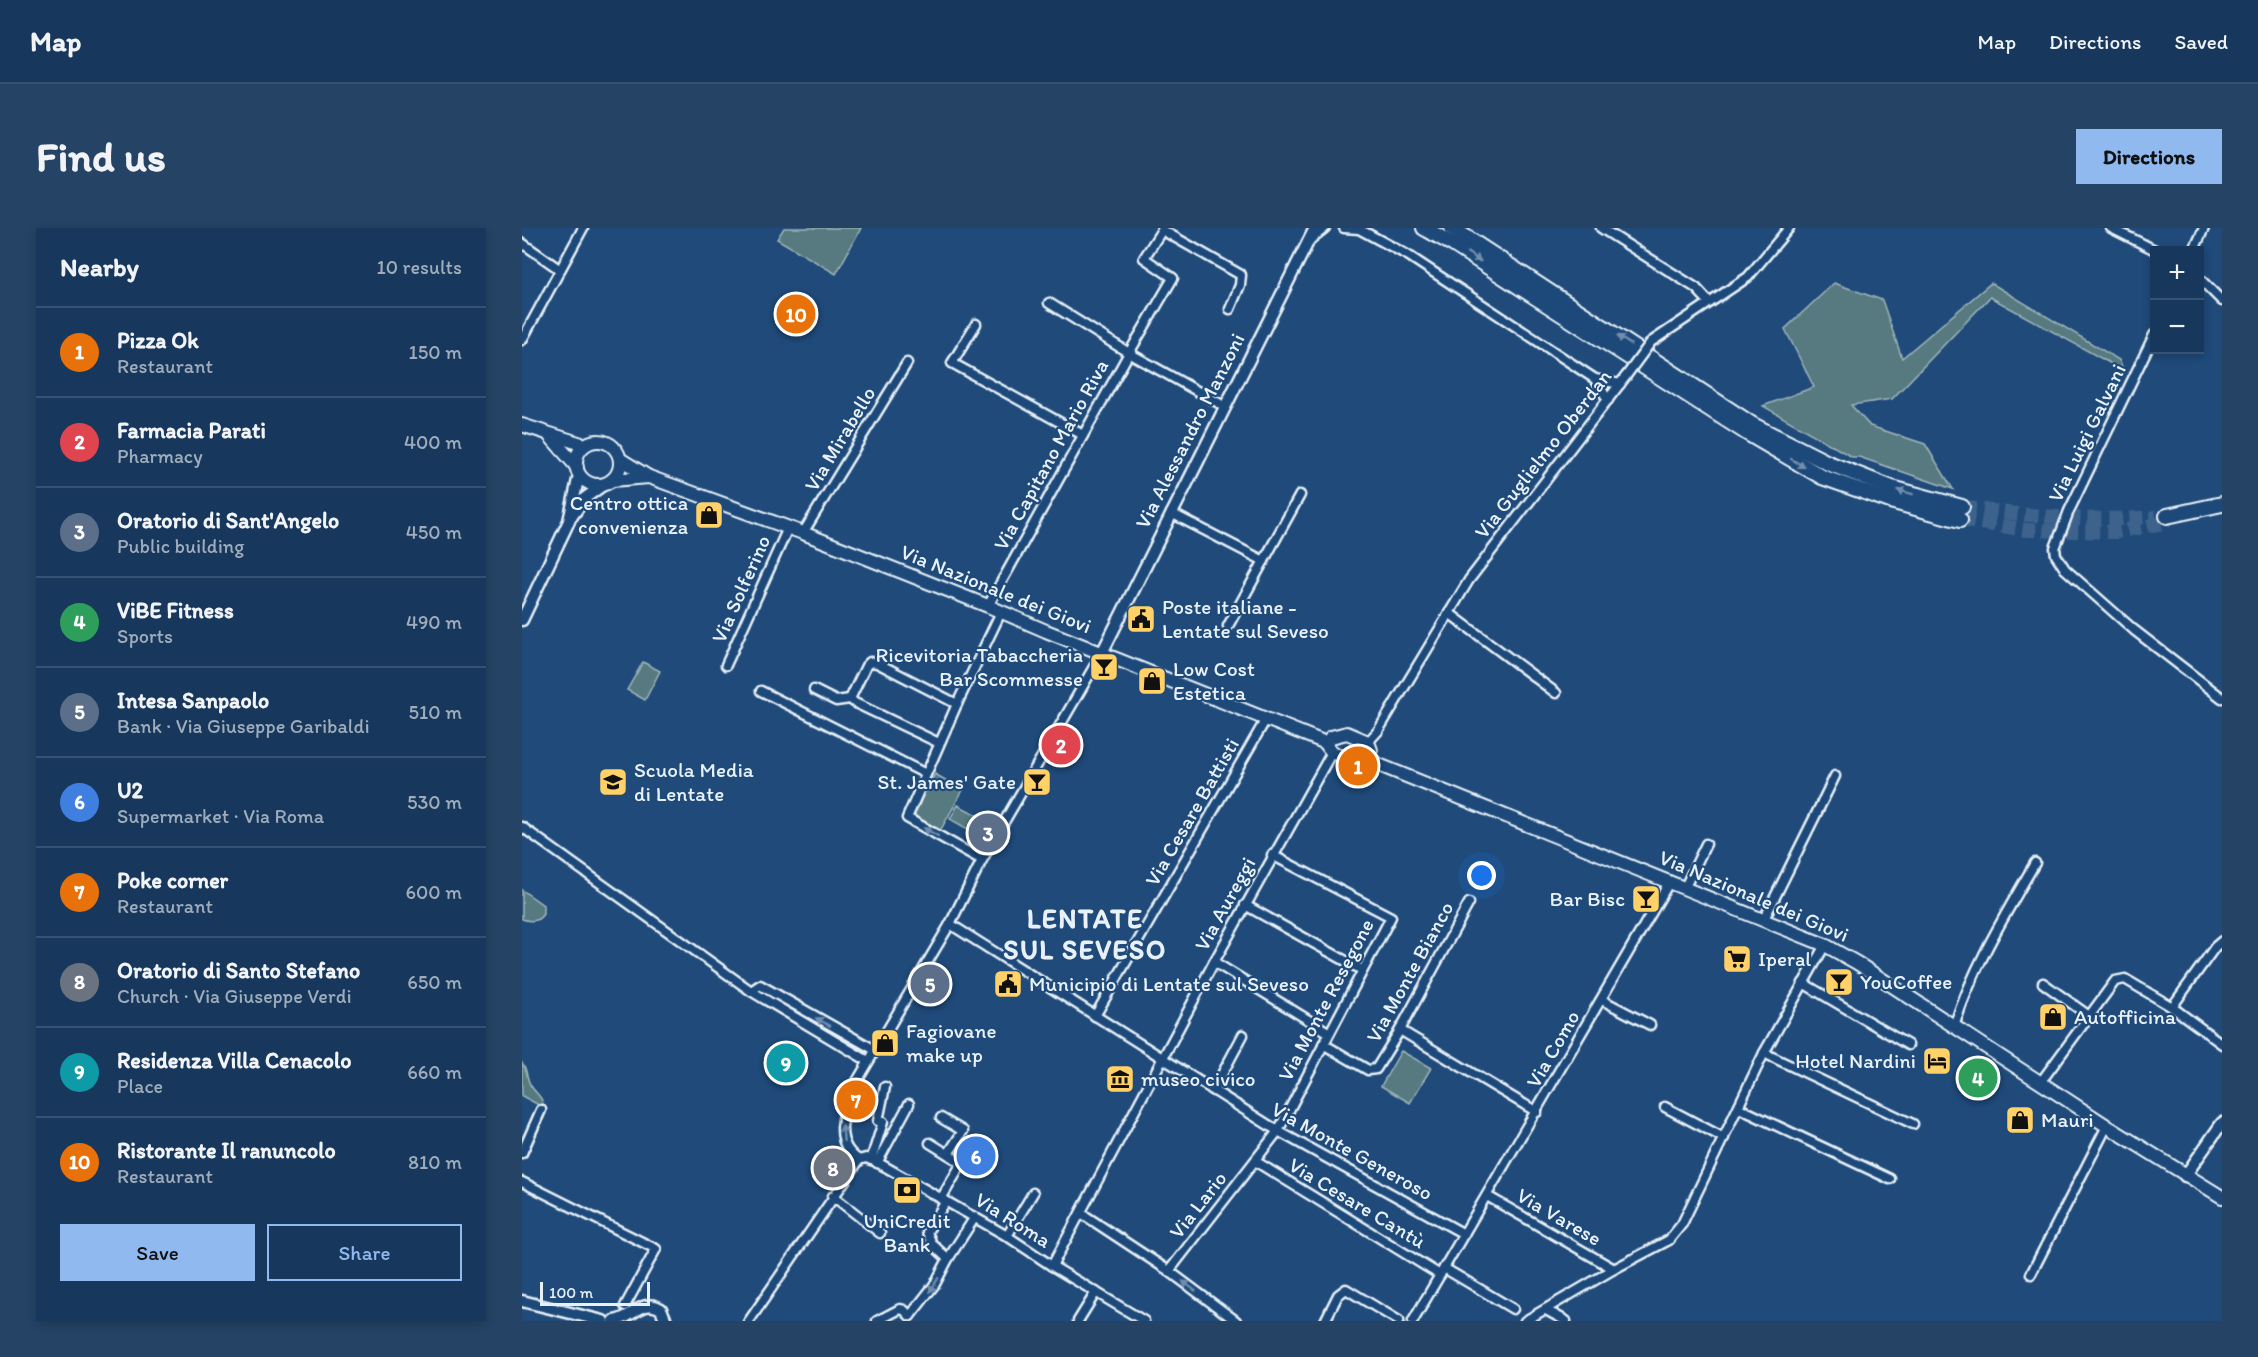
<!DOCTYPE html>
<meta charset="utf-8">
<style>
:root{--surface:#17385c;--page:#244365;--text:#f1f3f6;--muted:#9eacbb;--line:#365272;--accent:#90b9f0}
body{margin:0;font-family:Itim,sans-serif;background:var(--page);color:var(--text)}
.controls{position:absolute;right:18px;top:18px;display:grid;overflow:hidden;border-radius:0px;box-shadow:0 3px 9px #0003}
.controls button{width:54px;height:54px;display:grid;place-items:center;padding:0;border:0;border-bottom:2px solid var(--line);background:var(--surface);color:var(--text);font:30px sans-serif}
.scale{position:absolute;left:18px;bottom:15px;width:110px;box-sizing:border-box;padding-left:6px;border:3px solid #e8f1f8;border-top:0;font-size:16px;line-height:21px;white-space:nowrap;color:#e8f1f8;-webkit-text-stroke:4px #1f4a7a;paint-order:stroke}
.you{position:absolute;left:960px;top:648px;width:21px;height:21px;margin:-15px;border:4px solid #fff;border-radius:50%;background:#1a73e8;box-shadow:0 0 0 9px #1a73e833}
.badge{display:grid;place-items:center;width:39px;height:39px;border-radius:50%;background:var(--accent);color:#fff;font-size:20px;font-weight:700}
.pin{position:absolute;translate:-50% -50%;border:3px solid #fff;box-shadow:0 2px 6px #0006}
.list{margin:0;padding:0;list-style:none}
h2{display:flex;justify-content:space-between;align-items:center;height:78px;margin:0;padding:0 24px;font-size:26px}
h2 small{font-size:20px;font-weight:400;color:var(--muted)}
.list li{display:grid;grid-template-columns:39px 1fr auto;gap:18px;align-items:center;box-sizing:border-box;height:90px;padding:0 24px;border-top:2px solid var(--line)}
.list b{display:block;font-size:22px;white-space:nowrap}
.list p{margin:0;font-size:20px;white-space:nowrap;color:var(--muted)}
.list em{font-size:20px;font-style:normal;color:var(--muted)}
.actions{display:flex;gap:12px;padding:18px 24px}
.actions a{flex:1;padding:14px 0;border:2px solid var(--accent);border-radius:0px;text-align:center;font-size:21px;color:var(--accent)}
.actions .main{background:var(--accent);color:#111}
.map{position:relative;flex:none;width:1700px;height:1093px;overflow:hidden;border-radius:0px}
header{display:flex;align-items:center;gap:36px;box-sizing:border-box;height:84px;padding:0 30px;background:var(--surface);border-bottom:2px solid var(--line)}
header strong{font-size:28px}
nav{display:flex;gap:33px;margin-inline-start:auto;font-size:21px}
.intro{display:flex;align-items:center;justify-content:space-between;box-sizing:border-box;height:144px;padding:0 36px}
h1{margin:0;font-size:42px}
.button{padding:15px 27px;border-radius:0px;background:var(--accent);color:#111;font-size:21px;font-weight:700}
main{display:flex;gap:36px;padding:0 36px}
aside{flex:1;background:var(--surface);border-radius:0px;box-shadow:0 3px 9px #0003}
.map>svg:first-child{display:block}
.green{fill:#577a7f;stroke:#a0b6bc;stroke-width:1.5}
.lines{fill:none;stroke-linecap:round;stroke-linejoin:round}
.trunk-tunnel{stroke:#3d638d;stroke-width:14;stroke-dasharray:14 7;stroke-linecap:butt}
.minor-casing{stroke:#e8f1f8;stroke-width:13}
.tertiary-casing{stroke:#e8f1f8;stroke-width:15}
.secondary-casing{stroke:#e8f1f8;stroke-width:16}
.trunk-casing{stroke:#e8f1f8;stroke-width:18}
.minor{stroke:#1f4a7a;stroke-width:8}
.tertiary{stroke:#1f4a7a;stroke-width:10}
.secondary{stroke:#1f4a7a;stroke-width:12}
.trunk{stroke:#1f4a7a;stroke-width:14}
.minor-bridge-casing{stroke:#e8f1f8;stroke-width:13;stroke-linecap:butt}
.minor-bridge{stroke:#1f4a7a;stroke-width:8}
.oneway{fill:#6f8dac}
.labels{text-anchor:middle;stroke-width:4.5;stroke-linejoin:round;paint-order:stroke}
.street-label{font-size:21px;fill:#e8f1f8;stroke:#1f4a7a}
.poi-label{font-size:21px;fill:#e8f1f8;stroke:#1f4a7a;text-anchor:start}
.district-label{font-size:27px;font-weight:bold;letter-spacing:1.5px;fill:#e8f1f8;stroke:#1f4a7a}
</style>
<header>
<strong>Map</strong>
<nav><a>Map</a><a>Directions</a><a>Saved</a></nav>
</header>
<div class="intro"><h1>Find us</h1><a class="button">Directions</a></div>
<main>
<aside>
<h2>Nearby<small>10 results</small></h2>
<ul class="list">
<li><span class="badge" style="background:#e8710a">1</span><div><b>Pizza Ok</b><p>Restaurant</p></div><em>150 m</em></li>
<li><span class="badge" style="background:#e0444e">2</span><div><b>Farmacia Parati</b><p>Pharmacy</p></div><em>400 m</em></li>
<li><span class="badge" style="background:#5c6f8a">3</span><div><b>Oratorio di Sant'Angelo</b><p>Public building</p></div><em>450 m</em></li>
<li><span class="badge" style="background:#2e9e5b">4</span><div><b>ViBE Fitness</b><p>Sports</p></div><em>490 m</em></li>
<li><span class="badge" style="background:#5c6f8a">5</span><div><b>Intesa Sanpaolo</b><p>Bank · Via Giuseppe Garibaldi</p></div><em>510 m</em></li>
<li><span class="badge" style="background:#3f7fe0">6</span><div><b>U2</b><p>Supermarket · Via Roma</p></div><em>530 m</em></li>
<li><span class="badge" style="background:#e8710a">7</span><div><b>Poke corner</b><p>Restaurant</p></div><em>600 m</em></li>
<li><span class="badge" style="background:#6b7280">8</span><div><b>Oratorio di Santo Stefano</b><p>Church · Via Giuseppe Verdi</p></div><em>650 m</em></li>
<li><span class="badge" style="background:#0f9aa8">9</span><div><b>Residenza Villa Cenacolo</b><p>Place</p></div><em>660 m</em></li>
<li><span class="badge" style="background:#e8710a">10</span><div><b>Ristorante Il ranuncolo</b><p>Restaurant</p></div><em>810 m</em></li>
</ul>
<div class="actions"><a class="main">Save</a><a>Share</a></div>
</aside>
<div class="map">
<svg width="1700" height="1093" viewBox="0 0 1700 1093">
<rect width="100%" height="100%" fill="#1f4a7a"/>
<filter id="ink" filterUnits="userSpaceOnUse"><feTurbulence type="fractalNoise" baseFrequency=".0167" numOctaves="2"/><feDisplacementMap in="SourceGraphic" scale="12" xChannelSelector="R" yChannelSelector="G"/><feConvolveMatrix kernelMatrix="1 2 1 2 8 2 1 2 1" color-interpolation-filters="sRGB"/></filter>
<g filter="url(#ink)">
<g class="green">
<path d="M262,0H339L314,46L255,11Z"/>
<path d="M1312,55L1360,72L1380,130L1469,55L1597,132L1602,143L1468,69L1370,171L1329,177L1348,198L1403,216L1431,261L1337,229H1330L1241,178L1292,159L1263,101Z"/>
<path d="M121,434L138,443L123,472L105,462Z"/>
<path d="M413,546L441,562L418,603L389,587Z"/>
<path d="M436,577L459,589L451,604L428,591Z"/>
<path d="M0,662L21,677V686C16,694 9,694 0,691Z"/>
<path d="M237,760L348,824L346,828L236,763Z"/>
<path d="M879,823L909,840L888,875L859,858Z"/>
<path d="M0,835C6,842 4,851 9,858C15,867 21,869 22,880L0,868Z"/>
</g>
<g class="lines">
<g class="trunk-tunnel">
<path d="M1440,279C1504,288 1569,294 1634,289"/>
<path d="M1438,292L1505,302L1594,304L1647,294"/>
</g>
<g class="minor-casing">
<g id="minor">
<path d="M822,0L837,1L887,28L1073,151L1098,156"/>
<path d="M1079,0L1174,60L1187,74"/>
<path d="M1589,0L1633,22"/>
<path d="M789,11L803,0"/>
<path d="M0,15L37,41"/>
<path d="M1672,22L1682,0"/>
<path d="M1678,51L1700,73"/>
<path d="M527,75L607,125L702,178"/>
<path d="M454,96L430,135L561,207"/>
<path d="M1632,107L1547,283L1533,320L1534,327L1543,341L1612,402L1700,470"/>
<path d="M0,112L61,0"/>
<path d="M1129,114L1226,49L1267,0"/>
<path d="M1073,151L1086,172"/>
<path d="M649,285L742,333"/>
<path d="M281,305L385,135"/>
<path d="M466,378L607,125L651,50L622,30L640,2L719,47L718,57L708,81"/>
<path d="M927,385L1034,465"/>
<path d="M706,398L778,267"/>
<path d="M204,437L266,300"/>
<path d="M292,462L314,473L328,471L333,475L417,515"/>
<path d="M239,463L404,546"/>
<path d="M328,471L344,438L348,434L355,435L435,476"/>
<path d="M846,514L856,503L947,352L1104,148"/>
<path d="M0,599L229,763L346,833"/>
<path d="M460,632L385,590L435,476L479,384"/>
<path d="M1163,659L1184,616"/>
<path d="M723,677L840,742"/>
<path d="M1242,691L1313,548"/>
<path d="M428,696L756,903L942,1006"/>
<path d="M692,734L806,804"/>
<path d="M1281,755L1386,817"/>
<path d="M1521,755L1567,788"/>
<path d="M229,763L238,757L353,822"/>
<path d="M1080,772L1128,797"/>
<path d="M1650,779L1693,719L1700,713"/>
<path d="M573,788L744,491"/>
<path d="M1432,799C1450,741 1483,687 1513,635"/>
<path d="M878,802L1015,884"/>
<path d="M801,816L846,842L854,841L878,802L947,675"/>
<path d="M1242,825L1391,896"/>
<path d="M1518,855L1593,753L1603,751L1650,779L1700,816"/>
<path d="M691,863L721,807"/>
<path d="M1143,879L1202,910"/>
<path d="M1217,880L1368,951"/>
<path d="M419,890L441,903L426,926"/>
<path d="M408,915L440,935L419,971"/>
<path d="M0,925L19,882"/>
<path d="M337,932C310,915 321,884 331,860L428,696L460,632L580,425"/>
<path d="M337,932L344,930L353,933L485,1008L530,1038L622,1093"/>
<path d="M349,932L361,894L356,893L363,859"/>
<path d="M733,933L918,1047"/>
<path d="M355,935L387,876"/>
<path d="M0,954L134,1021L103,1078"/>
<path d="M311,968L358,1005"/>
<path d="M965,968L1092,1041"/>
<path d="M424,973L405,1004L410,1016L426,1031"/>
<path d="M559,985L647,1043L714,1093"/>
<path d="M485,1008L511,965"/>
<path d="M530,1038L692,734L810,524"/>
<path d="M922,1040L991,1081"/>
<path d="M647,1043L756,903L869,689L750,627"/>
<path d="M1509,1046L1585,898"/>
<path d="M1024,1082L1044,1093"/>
<path d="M388,1088L413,1056L426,1031L453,989"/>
<path d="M227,1093L337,932"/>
<path d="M355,1093L378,1081L382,1082L388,1088"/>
<path d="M556,1093L574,1064"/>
<path d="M803,1093L816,1067L824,1061L877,1093"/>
<path d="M891,1093L1148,653"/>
<path d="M1003,1093L1092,1041L1147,1012L1160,996L1242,825L1303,717"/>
</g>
</g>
<g class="tertiary-casing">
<g id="tertiary">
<path d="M50,288L63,270L81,257"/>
<path d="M0,392L47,293L57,247"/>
<path d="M580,425L793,0"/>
<path d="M1663,948L1700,895"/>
<path d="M0,1073L81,1093"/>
<path d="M92,1093C110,1091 121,1069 139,1081L144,1093"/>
</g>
</g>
<g class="secondary-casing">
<g id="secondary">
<path d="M0,197L63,217"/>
<path d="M27,207L55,239"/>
<circle cx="76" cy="235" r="22"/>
<path d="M98,231L127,249L281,305L466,378L524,403L804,515"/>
<path d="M90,252L127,249"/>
<path d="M825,505L846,514L849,522C847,526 845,531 839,532C828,534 807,526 804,515L809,509Z"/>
<path d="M845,529L857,537L1303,717L1335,735L1585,898L1700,969"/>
</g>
</g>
<g class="trunk-casing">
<g id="trunk">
<path d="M902,0L932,17L1225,205L1300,249L1368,273L1438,292"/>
<path d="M930,0L1231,197L1306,235L1370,260L1440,279"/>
<path d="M1645,288L1700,276"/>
</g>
</g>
<use href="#minor" class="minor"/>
<use href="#tertiary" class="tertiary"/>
<use href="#secondary" class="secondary"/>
<use href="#trunk" class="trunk"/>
<g class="minor-bridge-casing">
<path id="minor-bridge" d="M1104,148L1129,114"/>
</g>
<use href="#minor-bridge" class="minor-bridge"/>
</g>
<defs><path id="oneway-solid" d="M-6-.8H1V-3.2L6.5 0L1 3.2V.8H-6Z" transform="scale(1.5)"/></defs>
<g class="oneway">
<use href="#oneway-solid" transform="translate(952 29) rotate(33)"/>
<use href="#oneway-solid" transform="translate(1102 112) rotate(-146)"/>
<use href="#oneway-solid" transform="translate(1276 235) rotate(30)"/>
<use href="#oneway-solid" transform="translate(1383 264) rotate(-165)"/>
<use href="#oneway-solid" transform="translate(409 604) rotate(-150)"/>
<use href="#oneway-solid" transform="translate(301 794) rotate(-151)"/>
<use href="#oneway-solid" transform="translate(321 905) rotate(-95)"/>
<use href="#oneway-solid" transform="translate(412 1057) rotate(121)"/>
<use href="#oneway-solid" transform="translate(667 1058) rotate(-143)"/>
</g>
</g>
<defs>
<g id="shop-square" transform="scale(1.5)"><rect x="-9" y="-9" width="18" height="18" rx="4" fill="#ffd166" stroke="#1f4a7a"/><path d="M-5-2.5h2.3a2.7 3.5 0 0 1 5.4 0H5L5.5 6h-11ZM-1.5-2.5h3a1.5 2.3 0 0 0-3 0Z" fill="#111"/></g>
<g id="civic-square" transform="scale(1.5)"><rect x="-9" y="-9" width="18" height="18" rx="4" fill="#ffd166" stroke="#1f4a7a"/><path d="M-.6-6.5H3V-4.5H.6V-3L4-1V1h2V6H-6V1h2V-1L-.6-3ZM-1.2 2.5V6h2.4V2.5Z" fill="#111"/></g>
<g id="bar-square" transform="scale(1.5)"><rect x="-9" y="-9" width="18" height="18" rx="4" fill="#ffd166" stroke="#1f4a7a"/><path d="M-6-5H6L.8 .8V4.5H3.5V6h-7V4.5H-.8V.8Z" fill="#111"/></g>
<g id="school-square" transform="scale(1.5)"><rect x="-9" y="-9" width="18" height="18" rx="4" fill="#ffd166" stroke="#1f4a7a"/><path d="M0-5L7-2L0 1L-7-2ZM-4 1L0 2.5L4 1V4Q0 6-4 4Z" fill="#111"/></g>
<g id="supermarket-square" transform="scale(1.5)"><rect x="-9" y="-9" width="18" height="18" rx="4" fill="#ffd166" stroke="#1f4a7a"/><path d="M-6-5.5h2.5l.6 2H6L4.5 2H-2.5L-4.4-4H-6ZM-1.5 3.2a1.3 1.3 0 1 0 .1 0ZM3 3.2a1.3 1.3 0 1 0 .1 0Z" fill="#111"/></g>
<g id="hotel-square" transform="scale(1.5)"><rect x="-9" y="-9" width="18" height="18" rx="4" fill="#ffd166" stroke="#1f4a7a"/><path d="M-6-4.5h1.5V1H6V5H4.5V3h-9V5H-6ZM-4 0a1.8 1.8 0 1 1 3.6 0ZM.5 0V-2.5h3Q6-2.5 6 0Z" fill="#111"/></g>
<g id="museum-square" transform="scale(1.5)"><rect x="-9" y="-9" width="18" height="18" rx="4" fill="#ffd166" stroke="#1f4a7a"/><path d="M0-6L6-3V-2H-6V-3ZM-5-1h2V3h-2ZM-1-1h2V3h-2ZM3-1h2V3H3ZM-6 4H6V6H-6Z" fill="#111"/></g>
<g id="bank-square" transform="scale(1.5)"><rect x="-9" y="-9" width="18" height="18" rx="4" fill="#ffd166" stroke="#1f4a7a"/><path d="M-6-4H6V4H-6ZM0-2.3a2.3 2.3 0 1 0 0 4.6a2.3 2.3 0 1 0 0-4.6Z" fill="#111"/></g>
</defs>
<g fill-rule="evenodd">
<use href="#shop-square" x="187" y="287"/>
<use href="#civic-square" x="619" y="391"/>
<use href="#bar-square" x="582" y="439"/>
<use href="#shop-square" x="630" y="453"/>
<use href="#school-square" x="91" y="554"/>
<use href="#bar-square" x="515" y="554"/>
<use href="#bar-square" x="1124" y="671"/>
<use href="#supermarket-square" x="1215" y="731"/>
<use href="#bar-square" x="1317" y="754"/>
<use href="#civic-square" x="486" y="756"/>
<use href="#shop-square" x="1531" y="789"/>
<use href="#shop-square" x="363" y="815"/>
<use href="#hotel-square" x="1415" y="833"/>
<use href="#museum-square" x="598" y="851"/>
<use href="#shop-square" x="1498" y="892"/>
<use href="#bank-square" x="385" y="962"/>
</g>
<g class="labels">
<g class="street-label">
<text transform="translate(668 203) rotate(-63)" y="7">Via Alessandro Manzoni</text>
<text transform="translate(1565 205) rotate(-64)" y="7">Via Luigi Galvani</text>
<text transform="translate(318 211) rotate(-59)" y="7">Via Mirabello</text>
<text transform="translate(1021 226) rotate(-52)" y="7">Via Guglielmo Oberdan</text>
<text transform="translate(529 227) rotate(-61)" y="7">Via Capitano Mario Riva</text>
<text transform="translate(219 361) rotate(-66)" y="7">Via Solferino</text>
<text transform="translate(474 361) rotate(22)" y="7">Via Nazionale dei Giovi</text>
<text transform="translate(670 584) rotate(-60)" y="7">Via Cesare Battisti</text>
<text transform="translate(1232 668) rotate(23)" y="7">Via Nazionale dei Giovi</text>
<text transform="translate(703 676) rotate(-61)" y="7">Via Aureggi</text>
<text transform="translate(888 744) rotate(-61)" y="7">Via Monte Bianco</text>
<text transform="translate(804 772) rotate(-62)" y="7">Via Monte Resegone</text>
<text transform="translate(1031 821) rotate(-60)" y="7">Via Como</text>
<text transform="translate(830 923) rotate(29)" y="7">Via Monte Generoso</text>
<text transform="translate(835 975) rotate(31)" y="7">Via Cesare Cantù</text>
<text transform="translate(676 977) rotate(-52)" y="7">Via Lario</text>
<text transform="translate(1037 989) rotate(30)" y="7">Via Varese</text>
<text transform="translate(491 992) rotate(32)" y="7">Via Roma</text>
</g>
<g class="poi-label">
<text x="166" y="282" text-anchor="end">Centro ottica<tspan x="166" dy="24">convenienza</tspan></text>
<text x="640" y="386">Poste italiane -<tspan x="640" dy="24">Lentate sul Seveso</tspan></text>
<text x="561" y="434" text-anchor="end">Ricevitoria Tabaccheria<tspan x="561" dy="24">Bar Scommesse</tspan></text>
<text x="651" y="448">Low Cost<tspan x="651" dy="24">Estetica</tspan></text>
<text x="112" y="549">Scuola Media<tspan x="112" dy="24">di Lentate</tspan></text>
<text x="494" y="561" text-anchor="end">St. James' Gate</text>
<text x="1103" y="678" text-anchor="end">Bar Bisc</text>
<text x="1236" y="738">Iperal</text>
<text x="1338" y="761">YouCoffee</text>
<text x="507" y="763">Municipio di Lentate sul Seveso</text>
<text x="1552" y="796">Autofficina</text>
<text x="384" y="810">Fagiovane<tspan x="384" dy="24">make up</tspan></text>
<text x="1394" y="840" text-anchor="end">Hotel Nardini</text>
<text x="619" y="858">museo civico</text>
<text x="1519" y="899">Mauri</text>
<text x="385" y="1000" text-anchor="middle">UniCredit<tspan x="385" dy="24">Bank</tspan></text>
</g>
<g class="district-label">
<text x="563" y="700">LENTATE<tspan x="563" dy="31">SUL SEVESO</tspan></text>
</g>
</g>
</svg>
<div class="controls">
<button>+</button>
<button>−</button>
</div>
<div class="scale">100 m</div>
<div class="you"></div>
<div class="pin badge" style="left:836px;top:538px;background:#e8710a">1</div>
<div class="pin badge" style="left:539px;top:517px;background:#e0444e">2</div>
<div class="pin badge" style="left:466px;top:605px;background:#5c6f8a">3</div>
<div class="pin badge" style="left:1456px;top:850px;background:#2e9e5b">4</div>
<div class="pin badge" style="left:408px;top:756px;background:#5c6f8a">5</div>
<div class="pin badge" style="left:454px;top:928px;background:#3f7fe0">6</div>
<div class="pin badge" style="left:334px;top:872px;background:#e8710a">7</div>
<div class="pin badge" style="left:311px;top:940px;background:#6b7280">8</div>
<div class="pin badge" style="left:264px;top:835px;background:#0f9aa8">9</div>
<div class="pin badge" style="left:274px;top:86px;background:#e8710a">10</div>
</div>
</main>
